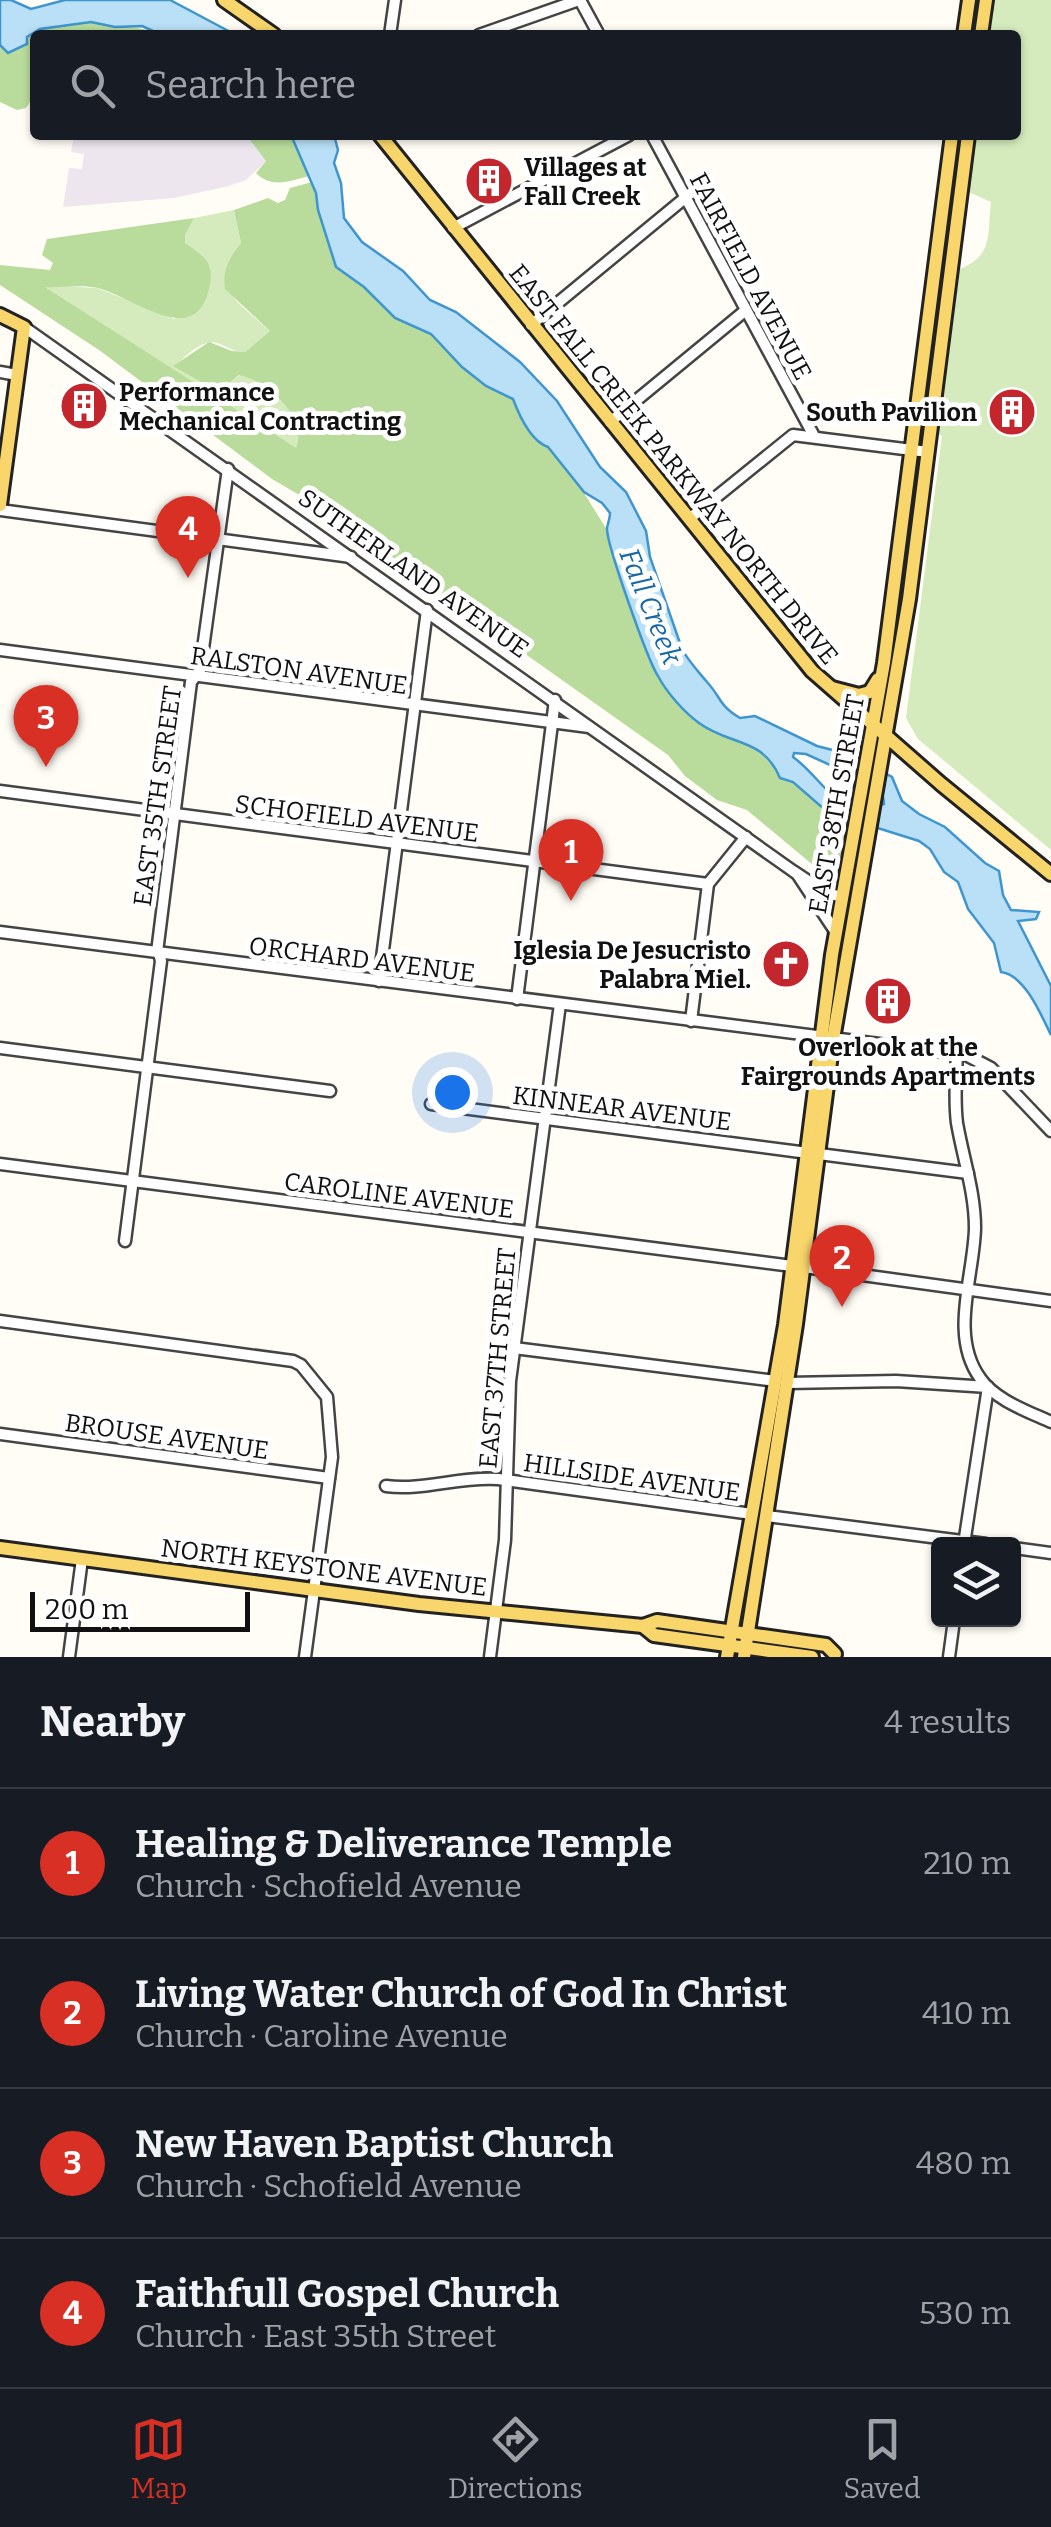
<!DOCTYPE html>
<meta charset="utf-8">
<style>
:root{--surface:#171b24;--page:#20242c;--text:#f1f3f6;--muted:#9ea1a6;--line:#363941;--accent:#d93025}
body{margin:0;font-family:Bitter,serif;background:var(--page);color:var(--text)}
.controls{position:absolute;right:30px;bottom:30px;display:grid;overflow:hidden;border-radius:10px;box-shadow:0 2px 8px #0004}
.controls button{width:90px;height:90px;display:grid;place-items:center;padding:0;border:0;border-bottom:2px solid var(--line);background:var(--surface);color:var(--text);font:50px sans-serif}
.scale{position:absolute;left:30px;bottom:25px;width:220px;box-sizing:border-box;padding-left:10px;border:5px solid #111;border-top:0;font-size:28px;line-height:35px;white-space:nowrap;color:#111;-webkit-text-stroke:8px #fff;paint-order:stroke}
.you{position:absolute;left:452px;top:1092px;width:35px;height:35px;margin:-25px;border:8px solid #fff;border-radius:50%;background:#1a73e8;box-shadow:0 0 0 15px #1a73e833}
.badge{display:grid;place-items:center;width:65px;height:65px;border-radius:50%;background:var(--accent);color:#fff;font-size:32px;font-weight:700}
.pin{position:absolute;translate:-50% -82px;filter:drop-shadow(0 2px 5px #0008)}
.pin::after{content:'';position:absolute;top:52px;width:35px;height:30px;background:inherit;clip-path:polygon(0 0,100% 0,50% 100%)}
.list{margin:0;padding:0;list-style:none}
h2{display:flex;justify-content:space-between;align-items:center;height:130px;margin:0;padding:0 40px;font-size:42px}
h2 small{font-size:32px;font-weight:400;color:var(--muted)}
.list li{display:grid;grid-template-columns:65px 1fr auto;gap:30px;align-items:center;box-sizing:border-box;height:150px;padding:0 40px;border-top:2px solid var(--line)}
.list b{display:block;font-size:38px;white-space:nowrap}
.list p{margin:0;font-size:32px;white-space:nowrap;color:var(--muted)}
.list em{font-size:32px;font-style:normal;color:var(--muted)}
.icon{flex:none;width:55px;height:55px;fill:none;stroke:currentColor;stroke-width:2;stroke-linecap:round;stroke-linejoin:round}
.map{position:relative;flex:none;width:1051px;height:1657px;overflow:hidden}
.search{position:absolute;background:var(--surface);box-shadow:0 2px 8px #0004;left:30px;right:30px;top:30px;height:110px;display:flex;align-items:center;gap:25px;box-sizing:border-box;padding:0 35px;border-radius:10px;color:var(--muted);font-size:38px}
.sheet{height:730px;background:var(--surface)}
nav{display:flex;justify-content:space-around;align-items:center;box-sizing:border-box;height:140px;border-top:2px solid var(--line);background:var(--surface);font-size:28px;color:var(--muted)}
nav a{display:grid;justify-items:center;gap:5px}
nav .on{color:var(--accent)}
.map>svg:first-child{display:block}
.industrial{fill:#eee6ef}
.green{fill:#d5ebbd}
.forest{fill:#b9dc9c}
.water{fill:#b9e0f7;stroke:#3f96cf;stroke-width:2.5;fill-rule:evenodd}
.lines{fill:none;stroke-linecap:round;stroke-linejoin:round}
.minor-casing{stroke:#444;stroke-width:15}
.major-casing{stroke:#222;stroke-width:18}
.minor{stroke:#fff;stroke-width:10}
.major{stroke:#f9d66b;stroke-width:12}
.labels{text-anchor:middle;stroke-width:10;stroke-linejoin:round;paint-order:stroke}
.poi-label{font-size:25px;font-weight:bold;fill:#111;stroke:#fff;text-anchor:start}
.street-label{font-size:25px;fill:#111;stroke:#fff}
.water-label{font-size:28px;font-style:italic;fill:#1768a6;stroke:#fff}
</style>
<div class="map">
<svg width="1051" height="1657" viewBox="0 0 1051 1657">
<rect width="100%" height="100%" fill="#fffdf5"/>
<path class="industrial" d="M74,135H246L266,161L246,180L229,186L174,198L63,207L69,168L82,169L84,154L71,152Z"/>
<g class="green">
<path d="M994,0H1051V850L918,739L906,718L942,436L938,434L960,269C994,255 987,235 991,202L969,192L976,135H1016V35H990Z"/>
<path d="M234,210L241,243C205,286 238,302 270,331L245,352C234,352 230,348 220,344C202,337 187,356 174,366L217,392L240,375C268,382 308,417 296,449L290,447L42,285L97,288L175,319L185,235L194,218Z"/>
</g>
<g class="forest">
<path d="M91,22C116,27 139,25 162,35H35L32,99L26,108L17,110L0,102V45L8,53L40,29Z"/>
<path d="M246,135H291L309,176C290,181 272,189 256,173L266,161Z"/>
<path d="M312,182L336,267L364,287L395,318L431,334L462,367L486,386L514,399L518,413L576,480L607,530L655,672L699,723L760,750L773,763L780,778L793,782L839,822L847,819L837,874L831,880L747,810L717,800L685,776L668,755L308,500L272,479L99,350L0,285V265L50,270L53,263L42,255L47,239L194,218L185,235V243C203,256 214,261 210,284C198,352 137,299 98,288C82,284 60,288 45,287L296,448C308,417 267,381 239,375L218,392L173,366L209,342L232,351L245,352L270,331L225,289C222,270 229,258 241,243L234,210L268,198L278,203L285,200L290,188Z"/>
</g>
<g class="water">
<path d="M0,0H11L31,9L65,0H170L236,35H162L142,26L115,27L91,22L40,29L27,37V44L8,53L0,45Z"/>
<path d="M291,135H334L338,150L334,163L341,183L344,218L362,242L403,271L430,300L456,312L520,362L557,401L600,467L626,492L646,531L650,557L682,649C689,662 698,671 707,682C721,697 719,706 740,718L755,716L817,746L848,754L892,777L902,801L919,814L945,827L985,863L999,871L1003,895L1011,910L1039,912L1036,919L1018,921L1051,986V1035C1041,1015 1025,975 1001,972L994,943L968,909L958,882L944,872L930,849L919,841L846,818L839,822L793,782L780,778C763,737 730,746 699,723C684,712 667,693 658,676C648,661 606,543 607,528C608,523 610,518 610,513L602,503L584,492L548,447C531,441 519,415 513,399L486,386L462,367L431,334L395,318L364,287L336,267L318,210L316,193ZM794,753L806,754L841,770L853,763C865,775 884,786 884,804C836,820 824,779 793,757Z"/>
</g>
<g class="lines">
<g class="minor-casing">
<g id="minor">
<path d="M580,0L599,35"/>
<path d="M390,35L395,0"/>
<path d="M479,35L579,0"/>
<path d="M652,135L814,436"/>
<path d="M453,228L629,135"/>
<path d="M531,325L697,188"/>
<path d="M24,327L793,871L826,893L843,897"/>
<path d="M0,372L17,375"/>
<path d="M610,422L746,310"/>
<path d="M0,510L351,557"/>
<path d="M689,519L793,435L928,452"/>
<path d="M0,650L589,727"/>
<path d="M0,791L708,884"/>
<path d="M798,875L835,931"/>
<path d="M0,932L966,1055L991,1068L1051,1131"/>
<path d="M157,952L191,682L200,670L228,469"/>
<path d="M379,981L427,610"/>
<path d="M517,999L555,700"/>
<path d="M691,1021L708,884L746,837"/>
<path d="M0,1048L330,1091"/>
<path d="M957,1054C956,1077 954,1100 957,1123C963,1158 975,1192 975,1228C974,1276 949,1335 980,1378C995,1400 1027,1411 1051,1422"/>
<path d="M431,1104L808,1153"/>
<path d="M819,1154L968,1173"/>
<path d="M0,1164L792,1266"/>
<path d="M125,1241L161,961L159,953"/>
<path d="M804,1267L1051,1301"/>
<path d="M0,1321L293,1361L301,1365L327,1397L332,1457L305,1657"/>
<path d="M514,1348L776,1381"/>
<path d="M787,1383L896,1381L988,1387L964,1544"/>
<path d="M0,1434L329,1478"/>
<path d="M386,1486C424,1491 460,1476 498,1479L752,1514"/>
<path d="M767,1516L986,1544"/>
<path d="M1014,1548L1051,1553"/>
<path d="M69,1657L82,1559"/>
<path d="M490,1657L505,1540L510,1381L560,1004"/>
<path d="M949,1657L954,1620"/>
</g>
</g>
<g class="major-casing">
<g id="major">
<path d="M224,0L274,35"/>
<path d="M964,35L969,0"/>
<path d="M981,35L986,0"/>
<path d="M380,135L812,671L941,784L1051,874"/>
<path d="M0,315L24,327L0,505"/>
<path d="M832,688L859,695L870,692L878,679"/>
<path d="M0,1548L419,1604L643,1626L657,1621L826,1645L835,1654"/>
<path d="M643,1626L654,1635L812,1657"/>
<path d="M727,1657L785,1325L832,955L884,663L952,135"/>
<path d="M744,1657L796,1324L833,1039L909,599L968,135"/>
</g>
</g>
<use href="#minor" class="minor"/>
<use href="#major" class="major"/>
</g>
<defs>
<g id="building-disc" transform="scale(2.5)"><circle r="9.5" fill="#c4262e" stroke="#fff"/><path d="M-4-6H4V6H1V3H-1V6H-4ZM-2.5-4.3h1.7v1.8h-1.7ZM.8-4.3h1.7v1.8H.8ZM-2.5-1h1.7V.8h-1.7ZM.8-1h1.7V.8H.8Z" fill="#fff"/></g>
<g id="church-disc" transform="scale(2.5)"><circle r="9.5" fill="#c4262e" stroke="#fff"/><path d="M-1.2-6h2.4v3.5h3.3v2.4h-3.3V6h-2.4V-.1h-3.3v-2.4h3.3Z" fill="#fff"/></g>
</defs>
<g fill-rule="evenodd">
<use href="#building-disc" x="489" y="181"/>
<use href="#building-disc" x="84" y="406"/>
<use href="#building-disc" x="1012" y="412"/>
<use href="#church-disc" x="786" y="964"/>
<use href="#building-disc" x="888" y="1001"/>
</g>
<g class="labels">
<g class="poi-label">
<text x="524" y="176">Villages at<tspan x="524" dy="29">Fall Creek</tspan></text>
<text x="119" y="401">Performance<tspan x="119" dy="29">Mechanical Contracting</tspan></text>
<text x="977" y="421" text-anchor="end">South Pavilion</text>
<text x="751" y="959" text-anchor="end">Iglesia De Jesucristo<tspan x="751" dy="29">Palabra Miel.</tspan></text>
<text x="888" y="1056" text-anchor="middle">Overlook at the<tspan x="888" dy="29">Fairgrounds Apartments</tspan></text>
</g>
<g class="street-label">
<text transform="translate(751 276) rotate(62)" y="9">FAIRFIELD AVENUE</text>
<text transform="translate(674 464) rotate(51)" y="9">EAST FALL CREEK PARKWAY NORTH DRIVE</text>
<text transform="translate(414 573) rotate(35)" y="9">SUTHERLAND AVENUE</text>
<text transform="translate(299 670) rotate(8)" y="9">RALSTON AVENUE</text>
<text transform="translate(157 796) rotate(-82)" y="9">EAST 35TH STREET</text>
<text transform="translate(836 804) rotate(-80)" y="9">EAST 38TH STREET</text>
<text transform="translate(357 818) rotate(7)" y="9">SCHOFIELD AVENUE</text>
<text transform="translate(362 959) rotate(7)" y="9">ORCHARD AVENUE</text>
<text transform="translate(622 1108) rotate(7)" y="9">KINNEAR AVENUE</text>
<text transform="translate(399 1195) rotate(7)" y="9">CAROLINE AVENUE</text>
<text transform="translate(497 1358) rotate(-85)" y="9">EAST 37TH STREET</text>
<text transform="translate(167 1436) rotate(8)" y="9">BROUSE AVENUE</text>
<text transform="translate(632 1477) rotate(8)" y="9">HILLSIDE AVENUE</text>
<text transform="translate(324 1567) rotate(7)" y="9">NORTH KEYSTONE AVENUE</text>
</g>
<g class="water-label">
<text transform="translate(651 606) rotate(68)" y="10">Fall Creek</text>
</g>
</g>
</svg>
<div class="controls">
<button><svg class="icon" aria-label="layers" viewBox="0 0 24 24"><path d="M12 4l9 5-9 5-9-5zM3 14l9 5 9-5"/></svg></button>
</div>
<div class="scale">200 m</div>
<div class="you"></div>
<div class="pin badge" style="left:571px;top:901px">1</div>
<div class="pin badge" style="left:842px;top:1307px">2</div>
<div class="pin badge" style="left:46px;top:767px">3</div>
<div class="pin badge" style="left:188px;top:578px">4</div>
<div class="search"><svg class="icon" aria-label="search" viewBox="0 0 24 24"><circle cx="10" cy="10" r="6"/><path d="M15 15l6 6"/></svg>Search here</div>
</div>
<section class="sheet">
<h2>Nearby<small>4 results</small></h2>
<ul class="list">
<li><span class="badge">1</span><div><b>Healing &amp; Deliverance Temple</b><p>Church · Schofield Avenue</p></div><em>210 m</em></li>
<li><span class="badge">2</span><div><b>Living Water Church of God In Christ</b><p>Church · Caroline Avenue</p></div><em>410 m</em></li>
<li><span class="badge">3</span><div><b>New Haven Baptist Church</b><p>Church · Schofield Avenue</p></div><em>480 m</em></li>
<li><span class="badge">4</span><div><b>Faithfull Gospel Church</b><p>Church · East 35th Street</p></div><em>530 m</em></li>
</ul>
</section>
<nav>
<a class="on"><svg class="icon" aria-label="map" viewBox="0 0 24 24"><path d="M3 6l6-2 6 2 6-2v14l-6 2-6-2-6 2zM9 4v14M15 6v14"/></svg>Map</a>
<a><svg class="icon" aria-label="directions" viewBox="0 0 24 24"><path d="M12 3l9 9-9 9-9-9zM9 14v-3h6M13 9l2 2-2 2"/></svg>Directions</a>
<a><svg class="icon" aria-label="saved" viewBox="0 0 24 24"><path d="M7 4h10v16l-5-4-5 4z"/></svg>Saved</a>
</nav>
